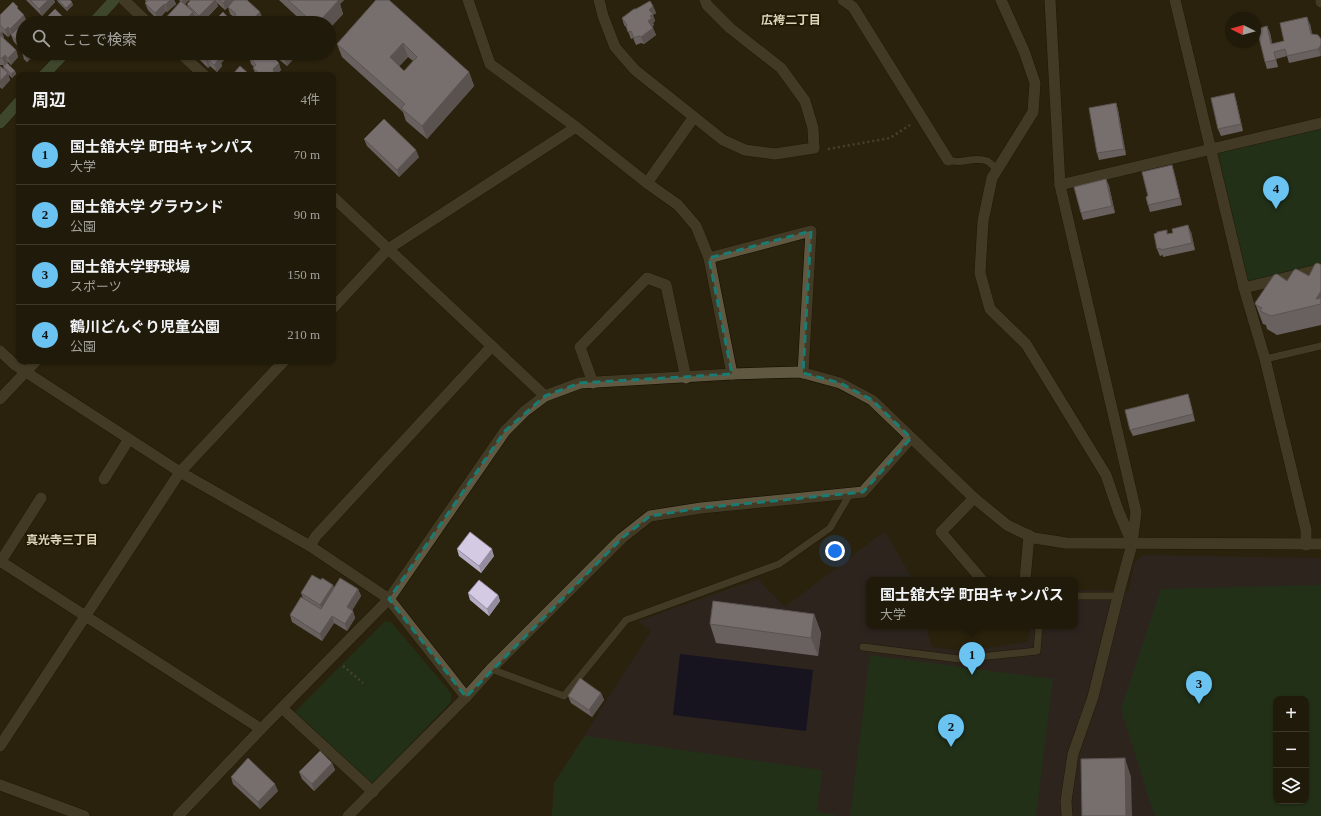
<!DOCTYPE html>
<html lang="ja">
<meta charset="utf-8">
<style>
:root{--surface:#201a0a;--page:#282313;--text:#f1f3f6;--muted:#a2a19c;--line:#3d382b;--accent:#6bc3f2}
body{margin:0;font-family:"Times New Roman","Noto Sans JP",serif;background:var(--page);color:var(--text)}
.controls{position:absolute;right:12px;bottom:12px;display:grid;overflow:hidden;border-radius:8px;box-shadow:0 1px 3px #0004}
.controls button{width:36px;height:36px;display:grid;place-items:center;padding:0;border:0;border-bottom:1px solid var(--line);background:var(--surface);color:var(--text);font:20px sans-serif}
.compass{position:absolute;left:1225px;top:12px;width:36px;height:36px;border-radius:50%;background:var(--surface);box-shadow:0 1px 3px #0004;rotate:276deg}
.you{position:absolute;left:835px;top:551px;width:14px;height:14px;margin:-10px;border:3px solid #fff;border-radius:50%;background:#1a73e8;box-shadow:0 0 0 6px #1a73e833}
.badge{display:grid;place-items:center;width:26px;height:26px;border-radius:50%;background:var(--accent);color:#111;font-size:13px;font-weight:700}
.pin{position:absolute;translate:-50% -33px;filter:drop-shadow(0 1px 2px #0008)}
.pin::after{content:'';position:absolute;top:21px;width:14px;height:12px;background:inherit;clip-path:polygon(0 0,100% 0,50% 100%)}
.popup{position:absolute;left:866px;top:577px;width:212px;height:52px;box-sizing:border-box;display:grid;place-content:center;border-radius:8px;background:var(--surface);filter:drop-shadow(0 1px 3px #0005);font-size:13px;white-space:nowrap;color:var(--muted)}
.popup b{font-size:15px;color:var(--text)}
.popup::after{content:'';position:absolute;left:50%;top:100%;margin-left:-8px;border:8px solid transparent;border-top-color:var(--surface)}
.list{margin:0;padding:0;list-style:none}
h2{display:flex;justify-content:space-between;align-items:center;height:52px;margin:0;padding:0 16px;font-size:17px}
h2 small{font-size:13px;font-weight:400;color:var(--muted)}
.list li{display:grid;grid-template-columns:26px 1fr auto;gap:12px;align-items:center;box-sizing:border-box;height:60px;padding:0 16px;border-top:1px solid var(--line)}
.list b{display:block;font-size:15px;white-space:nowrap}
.list p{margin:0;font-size:13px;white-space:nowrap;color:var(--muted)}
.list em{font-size:13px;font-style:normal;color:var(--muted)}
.icon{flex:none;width:22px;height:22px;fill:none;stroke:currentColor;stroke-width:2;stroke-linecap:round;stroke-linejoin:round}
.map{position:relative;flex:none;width:1321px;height:816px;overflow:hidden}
.search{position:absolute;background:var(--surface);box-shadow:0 1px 3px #0004;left:16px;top:16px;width:320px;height:44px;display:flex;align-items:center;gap:10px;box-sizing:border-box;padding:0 14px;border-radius:22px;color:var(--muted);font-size:15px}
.panel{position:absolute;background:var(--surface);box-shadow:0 1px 3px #0004;left:16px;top:72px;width:320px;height:292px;border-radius:8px}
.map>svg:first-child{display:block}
.education{fill:#322633;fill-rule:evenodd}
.green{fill:#1a4126;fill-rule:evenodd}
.water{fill:#000236}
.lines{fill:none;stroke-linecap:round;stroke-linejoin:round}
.service-casing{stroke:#130c00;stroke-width:8}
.minor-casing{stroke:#130c00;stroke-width:12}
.secondary-casing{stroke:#130c00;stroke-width:12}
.path{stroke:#6b6552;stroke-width:2.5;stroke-dasharray:2 3;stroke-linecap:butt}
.service{stroke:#605841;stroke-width:7}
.minor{stroke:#605841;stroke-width:11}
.secondary{stroke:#587352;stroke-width:11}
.wall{fill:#b6aec4;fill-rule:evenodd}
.shaded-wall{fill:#948da0}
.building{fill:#d4cae4;stroke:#948da0;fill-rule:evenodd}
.marked{fill:none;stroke:#1a7b73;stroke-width:3;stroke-dasharray:8 5;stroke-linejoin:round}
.labels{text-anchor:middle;stroke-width:4;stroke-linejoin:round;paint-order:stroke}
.neighbourhood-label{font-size:12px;font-weight:bold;fill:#ddd4b9;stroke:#211904}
</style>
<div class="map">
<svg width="1321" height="816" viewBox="0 0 1321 816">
<rect width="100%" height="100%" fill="#2a230d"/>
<path class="education" d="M885,531L913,580H869V626H926L932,647L963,651L1028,642L1031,626H1075V590L1129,591L1134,564L1143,555L1321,558V816H552L554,783L651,631L638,621L758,579L785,607ZM1276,699H1306V801H1276Z"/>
<g class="green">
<path d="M1321,129V267L1248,285L1217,150Z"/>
<path d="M1321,585V816H1156L1153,811L1121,709L1161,589ZM1276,699H1306V801H1276Z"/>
<path d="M385,621L391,622L451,693V702L371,785L294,713Z"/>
<path d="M870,655L1053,679L1036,816H850Z"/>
<path d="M585,736L822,770L817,812L836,815V816H552L554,783Z"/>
</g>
<path class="water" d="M680,654L813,670L806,731L673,715Z"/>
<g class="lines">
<g class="service-casing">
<g id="service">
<path d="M948,160C961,165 973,156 987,161C991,163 994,167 997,170"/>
<path d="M1265,359L1321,346"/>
<path d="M1075,596H1118"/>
<path d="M863,647L959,659L1037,651L1039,626"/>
<path d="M491,669L564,696L626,620L779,564L830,528L850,494"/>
</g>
</g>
<g class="minor-casing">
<g id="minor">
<path d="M124,0L148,23"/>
<path d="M468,0L490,64L576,127L647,183L678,205L696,226L709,258L732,374"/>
<path d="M599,0L603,16L615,47L635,70L723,140L745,150L775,154L814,148L813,128L805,101L781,68L730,28L707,5L705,0"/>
<path d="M843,0L853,7L948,160"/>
<path d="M1001,0L1024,51L1035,83L1033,112L992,178L983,221L980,273L990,309L1026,344L1106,475L1118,510L1132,543"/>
<path d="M1050,0L1060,185L1136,512L1132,544L1118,596L1093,697L1073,754L1066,801L1067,816"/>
<path d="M1175,0L1244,288L1265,359L1306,530V545"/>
<path d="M1321,0V2"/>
<path d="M180,53L204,75"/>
<path d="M647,183L694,117"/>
<path d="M1060,185L1321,123"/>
<path d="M333,197L545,396"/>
<path d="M709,258L811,231L803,373"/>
<path d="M1244,288L1321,269"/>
<path d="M333,308L388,249L576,127"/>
<path d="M0,351L15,365L180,472L310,546L389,599L466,697"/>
<path d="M593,383L580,347L647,278L666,285L686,378"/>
<path d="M0,399L36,361"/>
<path d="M104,479L129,439"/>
<path d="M974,498L941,532L982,580"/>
<path d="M310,546L316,536L492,346"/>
<path d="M0,561L261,729"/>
<path d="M1,561L41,498"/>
<path d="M1025,580L1029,535"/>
<path d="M282,708L373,792"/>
<path d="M0,746L180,472L284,361"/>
<path d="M0,785L84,816"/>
<path d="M178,816L261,729L389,599L505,431L525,411L545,396L580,383L732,374L800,372L840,383L872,400L974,498L1007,525L1034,538L1066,543L1321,544"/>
<path d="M348,816L466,697L491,669L622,538L650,516L701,508L863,492L911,438"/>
</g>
</g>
<g class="secondary-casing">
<g id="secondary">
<path d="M93,23L114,0"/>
<path d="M44,75L65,53"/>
<path d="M0,123L19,102"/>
</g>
</g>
<g class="path">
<path d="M828,149L890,138L910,125"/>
<path d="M343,666L363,683"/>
</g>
<use href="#service" class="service"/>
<use href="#minor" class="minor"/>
<use href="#secondary" class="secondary"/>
</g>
<g class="wall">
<path d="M26,0H54L55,2L42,16Z"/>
<path d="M57,0H70L73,5L67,11L58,2Z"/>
<path d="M145,0H174L176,4L167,12L166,11L158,20L148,10L145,3L146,2Z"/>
<path d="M179,0H189L185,4L188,7L187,4L190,1L189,0H247L263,19L259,23H236L234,17L230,14L228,7L225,10L216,2L218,6L202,23L195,16L196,19L192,23H164L163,21L181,2Z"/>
<path d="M279,0H344L340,4L343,14L329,29V23H304Z"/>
<path d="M376,0L469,72L474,86L427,139L406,121L403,112L342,57L337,44ZM408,57L413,61L404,71L399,66Z"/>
<path d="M653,6L656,13L653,15L655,21L653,23L654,25L652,26L656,35L644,44L641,43L636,45L633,38L631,39L627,28L624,25L622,18L636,9Z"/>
<path d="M19,10L27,22L23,23V53H36L27,62L24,59L22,52L23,51L14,42L11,35L12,34H11L8,37L2,32L4,38H3L16,50L18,57L11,65L8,62L7,63L15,71L16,74L12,78L8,74L10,80L2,89L0,87V66L4,69L3,66L4,65H0V15Z"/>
<path d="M1310,24L1312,34L1318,35L1321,56L1289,63L1287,56L1276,59L1278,67L1267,69L1265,62L1267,26L1270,33L1272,44L1284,41Z"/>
<path d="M193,53H225L226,55L225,59L221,63L222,66L217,72L210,66L208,68Z"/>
<path d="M253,53H295L296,56L287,66L276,57L275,59L281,70L276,75H256L253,68L254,67L251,64L249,57Z"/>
<path d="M1236,100L1243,131L1221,136L1218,129Z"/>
<path d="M1116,103L1118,110L1126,155L1099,160L1097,153Z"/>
<path d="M364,139L419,157L399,177L367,146Z"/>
<path d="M1174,172L1182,205L1150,212L1148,205V196Z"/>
<path d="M1106,179L1109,186L1115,213L1083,220L1081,213Z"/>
<path d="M1191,232L1195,250L1163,257V255L1160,256L1157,249V233L1168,234Z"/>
<path d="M1321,265V325L1277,335L1267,329L1266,325L1263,324L1255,303L1287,281L1309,276Z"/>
<path d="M1188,394L1190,401L1195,421L1133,436L1130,430Z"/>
<path d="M457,549L494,556L481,573L459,556Z"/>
<path d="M334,588L358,589L361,596L352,610L353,611L355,618L347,631L334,623L322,641L292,622L290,615L303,598L301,593Z"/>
<path d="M468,593L498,595L500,601L489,616L470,600Z"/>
<path d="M814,614L821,633L818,656L716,643L710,624Z"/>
<path d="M601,693L604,700L592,717L571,703L568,696Z"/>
<path d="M332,763L335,770L314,791L302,779L299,772Z"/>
<path d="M231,777L278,791L260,809L233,784Z"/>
</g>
<g class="shaded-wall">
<path d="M48,0H54L55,2L42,16L39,9Z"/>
<path d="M170,0H174L176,4L167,12L165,5Z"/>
<path d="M182,0H189L184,5Z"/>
<path d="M215,0H216L218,6L202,23L199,16Z"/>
<path d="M226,0H235L225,10L223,3Z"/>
<path d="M334,0H344L340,4L343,14L329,29V23H318Z"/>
<path d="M72,2L73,5L67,11L66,8Z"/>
<path d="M164,4L166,11L158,20L155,13Z"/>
<path d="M653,6L656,13L653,15L655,21L653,23L654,25L651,28L648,21L649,10Z"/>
<path d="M193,12L196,19L192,23H183Z"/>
<path d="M260,12L263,19L259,23H250Z"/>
<path d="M24,15L27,22L13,36L10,29Z"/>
<path d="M1307,17L1310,24L1314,41L1311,34Z"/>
<path d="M64,18L66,21L64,23H60Z"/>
<path d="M1267,26L1270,33L1274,51L1271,44Z"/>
<path d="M8,27L11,34L8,37L5,30Z"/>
<path d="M653,28L656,35L644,44L641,37Z"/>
<path d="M2,31L4,38L1,41L0,38V33Z"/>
<path d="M403,43L408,57L395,71L390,57Z"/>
<path d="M1321,45V56L1318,49Z"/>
<path d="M16,50L18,57L11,65L8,58Z"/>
<path d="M27,53H36L27,62L25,55Z"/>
<path d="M222,53H225L226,55L225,59L221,63L222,66L217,72L214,65L218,57Z"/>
<path d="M273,53H275L276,57L275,59Z"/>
<path d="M290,53H295L296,56L287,66L284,59Z"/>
<path d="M5,55L8,62L5,65L2,58Z"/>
<path d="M208,59L210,66L208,68L206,61Z"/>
<path d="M279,63L281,70L276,75H270L273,69Z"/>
<path d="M15,71L16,74L12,78L11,74Z"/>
<path d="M469,72L474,86L427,139L422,126Z"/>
<path d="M8,73L10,80L2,89L0,84V81Z"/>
<path d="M1234,93L1236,100L1243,131L1241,124Z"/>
<path d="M1116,103L1118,110L1126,155L1124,149Z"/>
<path d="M416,150L419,157L399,177L397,170Z"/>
<path d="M1172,165L1174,172L1182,205L1180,198Z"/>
<path d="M1106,179L1109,186L1115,213L1112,206Z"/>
<path d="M1188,225L1191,232L1195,250L1192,243Z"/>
<path d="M1321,291V304L1316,299Z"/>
<path d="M492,549L494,556L481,573L479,566Z"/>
<path d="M333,585L336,592L323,612L320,605Z"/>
<path d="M358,589L361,596L350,614L347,607Z"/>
<path d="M498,595L500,601L489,616L487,609Z"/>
<path d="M353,611L355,618L347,631L345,624Z"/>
<path d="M814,614L821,633L818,656L811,638Z"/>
<path d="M332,616L334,623L322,641L320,634Z"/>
<path d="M601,693L604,700L592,717L589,710Z"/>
<path d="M1125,758L1131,777L1132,816H1126Z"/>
<path d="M332,763L335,770L314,791L312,784Z"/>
<path d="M275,784L278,791L260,809L258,802Z"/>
</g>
<g class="building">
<path d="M30,0H48L39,9Z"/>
<path d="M58,0H70L72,2L66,8Z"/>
<path d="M148,0H170L165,5L164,4L155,13L145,3Z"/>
<path d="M190,0H215L199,16L187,4L190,1Z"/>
<path d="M219,0H226L223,3Z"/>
<path d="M234,0H247L260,12L250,23H246L243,21L241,23H240L234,17L236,14L228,7Z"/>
<path d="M288,0H338V1L318,23H313Z"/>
<path d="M376,0H389L469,72L422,126L401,108L405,104L337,44ZM403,43L417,57L404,71L390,57Z"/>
<path d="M181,1L193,12L183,23H165L163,21Z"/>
<path d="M650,1L653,6L649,10L653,14L650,16L652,18L648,21L653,28L641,37L639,36L634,38L631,31L628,32L626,26L627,25L622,18L634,9H636Z"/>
<path d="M13,2L18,7L17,8L24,15L10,29L8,27L5,30L0,25V15Z"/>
<path d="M55,9L64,18L60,23H49L45,19Z"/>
<path d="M223,12L233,23H212Z"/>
<path d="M1307,17L1311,34L1318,35L1321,39V45L1318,49L1287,56L1285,49L1274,52L1276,60L1265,62L1257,29L1267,26L1271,44L1284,41L1280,23Z"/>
<path d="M45,20L47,23H43Z"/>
<path d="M25,21L27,23H23V46L11,35Z"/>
<path d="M0,35L16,50L8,58L5,55L2,58H0Z"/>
<path d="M23,51V53H27L25,55L22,52Z"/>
<path d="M198,53H222L218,57L219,59L214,65L208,59L206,61Z"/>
<path d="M253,53H269L279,63L273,69L274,71L270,75H261L253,68L256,65L249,57Z"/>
<path d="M278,53H290L284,59Z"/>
<path d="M7,63L15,71L11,74L3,66Z"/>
<path d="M0,66L8,73L0,81Z"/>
<path d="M240,66L249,74L251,72L254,75H232Z"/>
<path d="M1234,93L1241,124L1218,129L1211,98Z"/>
<path d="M1116,103L1124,149L1097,153L1089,108Z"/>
<path d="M384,119L416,150L397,170L364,139Z"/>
<path d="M1172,165L1180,198L1148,205L1146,197L1148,196L1142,172Z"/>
<path d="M1106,179L1112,206L1081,213L1074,187Z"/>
<path d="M1188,225L1192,243L1161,250L1160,248L1157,249L1154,234L1157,233V232L1167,230V234L1173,233L1172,229Z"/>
<path d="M1318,263L1321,265V291L1316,299L1321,298V304L1271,316L1260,311L1262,308L1256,305L1255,303L1274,275L1277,274L1287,281L1294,270L1296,269L1309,276L1315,264Z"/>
<path d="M1188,394L1193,414L1130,430L1125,410Z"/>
<path d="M470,532L492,549L479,566L457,549Z"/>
<path d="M312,575L321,580L322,578L333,585L320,605L301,593Z"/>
<path d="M340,578L358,589L347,607L353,611L345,624L332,616L320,634L290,615L301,597L321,609Z"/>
<path d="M479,580L498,595L487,609L468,593Z"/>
<path d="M713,601L814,614L811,638L710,624Z"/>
<path d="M580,678L601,693L589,710L568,696Z"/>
<path d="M320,751L332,763L312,784L299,772Z"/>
<path d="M248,758L275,784L258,802L231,777Z"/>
<path d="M1125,758L1126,816H1082L1081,759Z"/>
</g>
<path d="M0 0H1321V816H0ZM811,231L803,373L840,383L872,400L911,438L863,492L701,508L650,516L622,538L466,697L389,599L505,431L545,396L580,383L732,374L709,258Z" fill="#2a230d" fill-opacity=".55" fill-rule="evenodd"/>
<path class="marked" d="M811,231L803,373L840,383L872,400L911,438L863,492L701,508L650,516L622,538L466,697L389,599L505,431L545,396L580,383L732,374L709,258Z"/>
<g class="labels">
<g class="neighbourhood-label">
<text x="791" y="24">広袴二丁目</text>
<text x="62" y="544">真光寺三丁目</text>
</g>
</g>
</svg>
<div class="controls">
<button>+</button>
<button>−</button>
<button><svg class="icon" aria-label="layers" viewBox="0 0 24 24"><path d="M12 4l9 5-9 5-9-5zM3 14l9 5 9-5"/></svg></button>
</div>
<svg class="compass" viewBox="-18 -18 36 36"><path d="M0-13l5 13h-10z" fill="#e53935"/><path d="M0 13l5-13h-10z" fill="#a2a19c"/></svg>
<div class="you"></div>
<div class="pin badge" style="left:972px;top:675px">1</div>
<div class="popup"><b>国士舘大学 町田キャンパス</b>大学</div>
<div class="pin badge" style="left:951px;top:747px">2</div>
<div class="pin badge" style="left:1199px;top:704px">3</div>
<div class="pin badge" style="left:1276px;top:209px">4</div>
<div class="search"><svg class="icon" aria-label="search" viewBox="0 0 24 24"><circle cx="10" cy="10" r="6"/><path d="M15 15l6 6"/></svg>ここで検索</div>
<section class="panel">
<h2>周辺<small>4件</small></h2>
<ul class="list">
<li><span class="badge">1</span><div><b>国士舘大学 町田キャンパス</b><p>大学</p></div><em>70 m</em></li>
<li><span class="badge">2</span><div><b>国士舘大学 グラウンド</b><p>公園</p></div><em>90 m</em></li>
<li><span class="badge">3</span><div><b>国士舘大学野球場</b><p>スポーツ</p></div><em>150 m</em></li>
<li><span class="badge">4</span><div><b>鶴川どんぐり児童公園</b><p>公園</p></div><em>210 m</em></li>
</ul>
</section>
</div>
